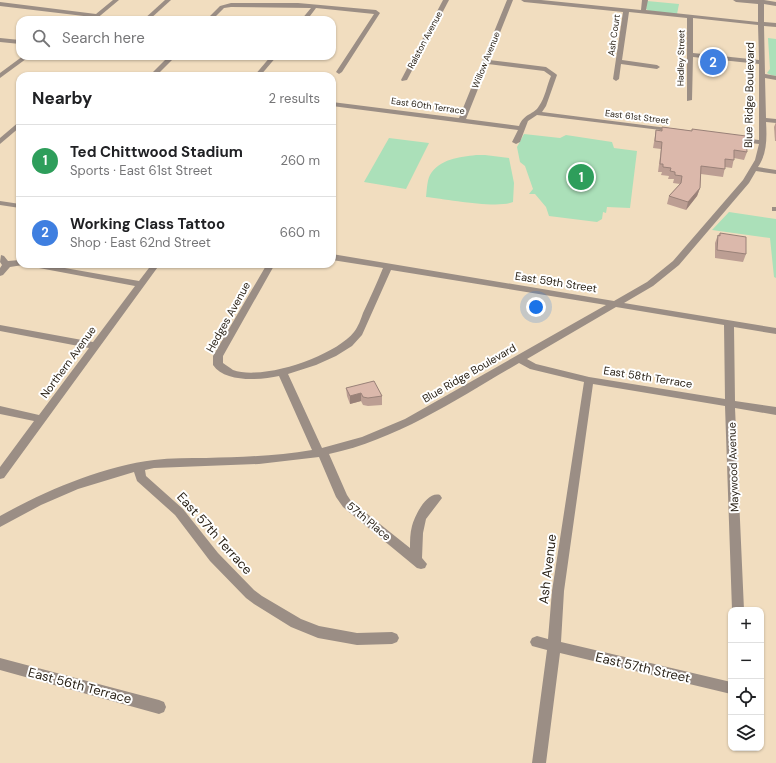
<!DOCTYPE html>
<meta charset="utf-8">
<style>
:root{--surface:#fff;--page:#f6f6f6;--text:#202124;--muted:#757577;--line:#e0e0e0;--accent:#111827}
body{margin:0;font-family:"DM Sans",sans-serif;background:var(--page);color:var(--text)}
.controls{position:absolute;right:12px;bottom:12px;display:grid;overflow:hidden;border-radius:8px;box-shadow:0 1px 3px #0004}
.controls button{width:36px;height:36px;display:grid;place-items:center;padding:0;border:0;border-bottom:1px solid var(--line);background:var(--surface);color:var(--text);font:20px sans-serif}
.you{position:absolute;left:536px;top:307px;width:14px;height:14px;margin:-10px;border:3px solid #fff;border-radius:50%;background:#1a73e8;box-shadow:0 0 0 6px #1a73e833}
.badge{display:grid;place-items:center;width:26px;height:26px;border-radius:50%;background:var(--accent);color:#fff;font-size:13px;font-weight:700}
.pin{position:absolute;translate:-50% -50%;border:2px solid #fff;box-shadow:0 1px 4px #0006}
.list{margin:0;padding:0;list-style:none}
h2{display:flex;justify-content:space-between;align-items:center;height:52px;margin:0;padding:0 16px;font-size:17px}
h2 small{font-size:13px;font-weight:400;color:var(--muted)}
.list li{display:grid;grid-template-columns:26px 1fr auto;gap:12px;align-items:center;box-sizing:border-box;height:72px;padding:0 16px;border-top:1px solid var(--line)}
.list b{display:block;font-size:15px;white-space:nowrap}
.list p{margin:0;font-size:13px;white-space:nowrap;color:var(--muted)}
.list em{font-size:13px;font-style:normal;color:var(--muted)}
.icon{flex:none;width:22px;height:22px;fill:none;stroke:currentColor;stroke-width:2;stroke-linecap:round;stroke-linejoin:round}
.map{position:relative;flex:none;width:776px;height:763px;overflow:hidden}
.search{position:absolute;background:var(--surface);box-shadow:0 1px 3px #0004;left:16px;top:16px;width:320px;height:44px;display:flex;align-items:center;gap:10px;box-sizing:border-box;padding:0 14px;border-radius:12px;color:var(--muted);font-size:15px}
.panel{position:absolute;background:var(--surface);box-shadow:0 1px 3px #0004;left:16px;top:72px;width:320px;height:196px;border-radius:12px}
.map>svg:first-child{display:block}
.green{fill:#abe0b9}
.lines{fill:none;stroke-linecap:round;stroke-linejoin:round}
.minor{fill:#9b8e85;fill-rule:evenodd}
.wall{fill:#bc9e93}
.shaded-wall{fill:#998178}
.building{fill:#dbb8ab;stroke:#998178}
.labels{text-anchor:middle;stroke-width:4;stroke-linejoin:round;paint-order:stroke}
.far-street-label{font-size:9px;fill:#261e13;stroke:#fff}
.street-label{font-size:11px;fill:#261e13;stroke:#fff}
.near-street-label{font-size:13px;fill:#261e13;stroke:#fff}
</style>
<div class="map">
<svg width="776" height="763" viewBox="0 0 776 763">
<rect width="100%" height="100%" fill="#f1ddbf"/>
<g class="green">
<path d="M647,1L679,4L677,14L649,11L646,9Z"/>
<path d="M768,38L776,39V76L771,75L767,73L770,69Z"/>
<path d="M524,134L560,138L566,135L612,142L614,148L637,151L630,208L607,207L606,213L603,212L602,219L597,222L549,216L546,207L535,194H529L533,189L525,166L520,162L517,147Z"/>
<path d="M389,138L429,143L406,189L364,182Z"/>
<path d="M476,155H485L509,158L514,183L513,202C497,209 446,199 426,197C427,189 427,181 430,175C439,159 460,157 476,155Z"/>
<path d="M729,212L776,219V278L774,277L770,238L712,230Z"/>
</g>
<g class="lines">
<g class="minor">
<path d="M113,0H119L95,20H89L92,17L0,6V2L96,14Z"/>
<path d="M165,0H171L149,20H143Z"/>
<path d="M443,0H449L407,80L402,81L401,80Z"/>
<path d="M507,0H513L489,60L546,67L556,74L557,75L546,106L542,112L675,129L679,131L677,132L537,115L528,121L520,142L516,144L512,142L518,130L332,106V102L459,118ZM488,64L544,71L551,76C547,85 545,98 539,106C534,115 524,113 519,126L466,119Z"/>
<path d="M521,0H541L641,10L642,0H648L646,10L758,22V4L736,2L733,0H764L776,2V6L764,4V22L776,23V27L764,26L765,74L776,76V80L765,78L766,118L776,119V123L766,122C767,138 767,154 758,167L776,170V174L756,171L749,183L679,265L653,286L624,303L776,328V334L734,327L735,401L776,407V415L735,408L744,610H732L725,406L593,384L564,591L561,642L731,682V694L560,653L546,763H532L547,650L532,646L530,642L532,638L537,636L548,639L552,591L584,382L530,369L519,363C458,398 399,439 329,454L347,495L351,501L410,548C410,541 410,533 412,526C415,515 427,491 440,495L442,498L426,519L423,533L422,558L427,564L425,568L421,569L417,568L343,507L336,497L319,457L259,464L154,468L145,470L146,476L183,509L218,553L254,590L262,596L301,619L319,626L357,633L392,632L397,634L399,638L397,642L392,644L357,645L318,638L291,627L254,604L246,598L210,561L175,515L137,481L134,472L78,489L41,505L0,527V516C45,491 103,466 154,460C171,458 189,458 206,458C242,457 277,456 312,450L279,376C261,380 225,383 213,365V356L267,264H275L223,356V363C226,365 230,368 233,370C263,381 335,356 354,332C358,327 361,319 363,313C370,298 377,283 383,268L332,260V254L614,301L647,282L673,261L743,180L755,160L759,144L734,141L730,139L734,137L759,140V64L693,57L692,100L687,101V18L629,12L622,60L657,65L660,67L657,69L621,64L619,79L616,81L613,79L623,12L524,2ZM693,18L758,25L759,60L693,53ZM391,270L606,305L405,419L362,437L322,448L288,374L316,365L336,356L352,346L362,335ZM616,307L724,325L725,399L589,377L536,364L527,359Z"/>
<path d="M231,3H298L376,10L380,13L342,72L339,74L336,72L374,14L316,8L307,20H301L311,8L231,7L224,8L212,20H206L220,6Z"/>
<path d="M0,38L20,40V44L0,42Z"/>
<path d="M23,56H30L0,78V73Z"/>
<path d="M169,56H176L156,76H149Z"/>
<path d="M271,56H277L260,76H254Z"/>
<path d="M20,121V127L0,144V138Z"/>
<path d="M0,201L20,204V208L0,205Z"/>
<rect x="772" y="207" width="4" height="4"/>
<path d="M1,255L4,256L8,261L20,260V264H42L139,281L152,264H160L4,478L0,479V467L34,421L0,414V406L39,415L89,348L0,331V325L93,342L135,286L23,265L10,267L3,275L0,276V268L2,265L0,262Z"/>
<path d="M0,658L159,700L164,702L166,707L164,712L159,714L0,670Z"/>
</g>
</g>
<g class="wall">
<path d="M776,122V141H775L774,127Z"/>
<path d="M662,127L692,131V129L747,152L744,160L734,158L732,168L725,167L723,177L701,174L700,188L697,196L686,210L667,204L669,196L680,184L673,183L674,179H668L669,176L661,175L662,172H658L661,149L653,148L656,130L661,131Z"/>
<path d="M720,233L746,254L743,262L715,258V243L718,235H719Z"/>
<path d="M346,388L382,396V405L368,406L363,405L361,401L350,404L347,396Z"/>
</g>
<g class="shaded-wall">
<path d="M700,188L697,196L686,210L688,202Z"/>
<path d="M361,393V401L350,404V396Z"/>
</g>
<g class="building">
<path d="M662,127L692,131V129L746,136L747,152L734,150V160L725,159V169L701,166L700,188L688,202L669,196L681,183L682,176L675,175V172L670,171L671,168L663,167V164H660L662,142L655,141L656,130L662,131Z"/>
<path d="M720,233L746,237V254L717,250L718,235L720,236Z"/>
<path d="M374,381L382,396L368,398L363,397L361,393L350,396L346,388Z"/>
</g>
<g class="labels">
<g class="far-street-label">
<text transform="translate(614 35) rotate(-82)" y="3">Ash Court</text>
<text transform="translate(425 40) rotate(-62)" y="3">Ralston Avenue</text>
<text transform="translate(681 58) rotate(-89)" y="3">Hadley Street</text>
<text transform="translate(486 60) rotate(-68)" y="3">Willow Avenue</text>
<text transform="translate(428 106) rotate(8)" y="3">East 60th Terrace</text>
<text transform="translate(637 117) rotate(7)" y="3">East 61st Street</text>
</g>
<g class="street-label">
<text transform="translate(749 95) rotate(-89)" y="4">Blue Ridge Boulevard</text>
<text transform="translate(556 282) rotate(9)" y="4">East 59th Street</text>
<text transform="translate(228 317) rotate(-61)" y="4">Hedges Avenue</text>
<text transform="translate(68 362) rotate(-54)" y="4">Northern Avenue</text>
<text transform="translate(469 373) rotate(-30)" y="4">Blue Ridge Boulevard</text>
<text transform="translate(648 377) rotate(9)" y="4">East 58th Terrace</text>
<text transform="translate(733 467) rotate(-92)" y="4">Maywood Avenue</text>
<text transform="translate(369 521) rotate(40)" y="4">57th Place</text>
</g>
<g class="near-street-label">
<text transform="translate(215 533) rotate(48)" y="5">East 57th Terrace</text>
<text transform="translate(547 569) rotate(-83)" y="5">Ash Avenue</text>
<text transform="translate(643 667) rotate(13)" y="5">East 57th Street</text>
<text transform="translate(80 685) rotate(15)" y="5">East 56th Terrace</text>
</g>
</g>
</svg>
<div class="controls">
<button>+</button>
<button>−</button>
<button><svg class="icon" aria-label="locate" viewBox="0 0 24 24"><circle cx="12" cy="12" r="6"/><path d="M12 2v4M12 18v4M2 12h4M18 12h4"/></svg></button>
<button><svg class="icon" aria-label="layers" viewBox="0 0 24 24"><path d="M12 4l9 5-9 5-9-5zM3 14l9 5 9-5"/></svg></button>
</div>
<div class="you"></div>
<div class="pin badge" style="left:581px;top:177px;background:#2e9e5b">1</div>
<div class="pin badge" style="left:713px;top:62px;background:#3f7fe0">2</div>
<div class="search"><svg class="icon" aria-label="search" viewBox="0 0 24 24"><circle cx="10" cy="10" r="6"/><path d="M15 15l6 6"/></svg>Search here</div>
<section class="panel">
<h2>Nearby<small>2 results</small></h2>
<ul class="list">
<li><span class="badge" style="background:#2e9e5b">1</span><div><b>Ted Chittwood Stadium</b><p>Sports · East 61st Street</p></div><em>260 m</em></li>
<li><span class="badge" style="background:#3f7fe0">2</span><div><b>Working Class Tattoo</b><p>Shop · East 62nd Street</p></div><em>660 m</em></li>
</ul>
</section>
</div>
